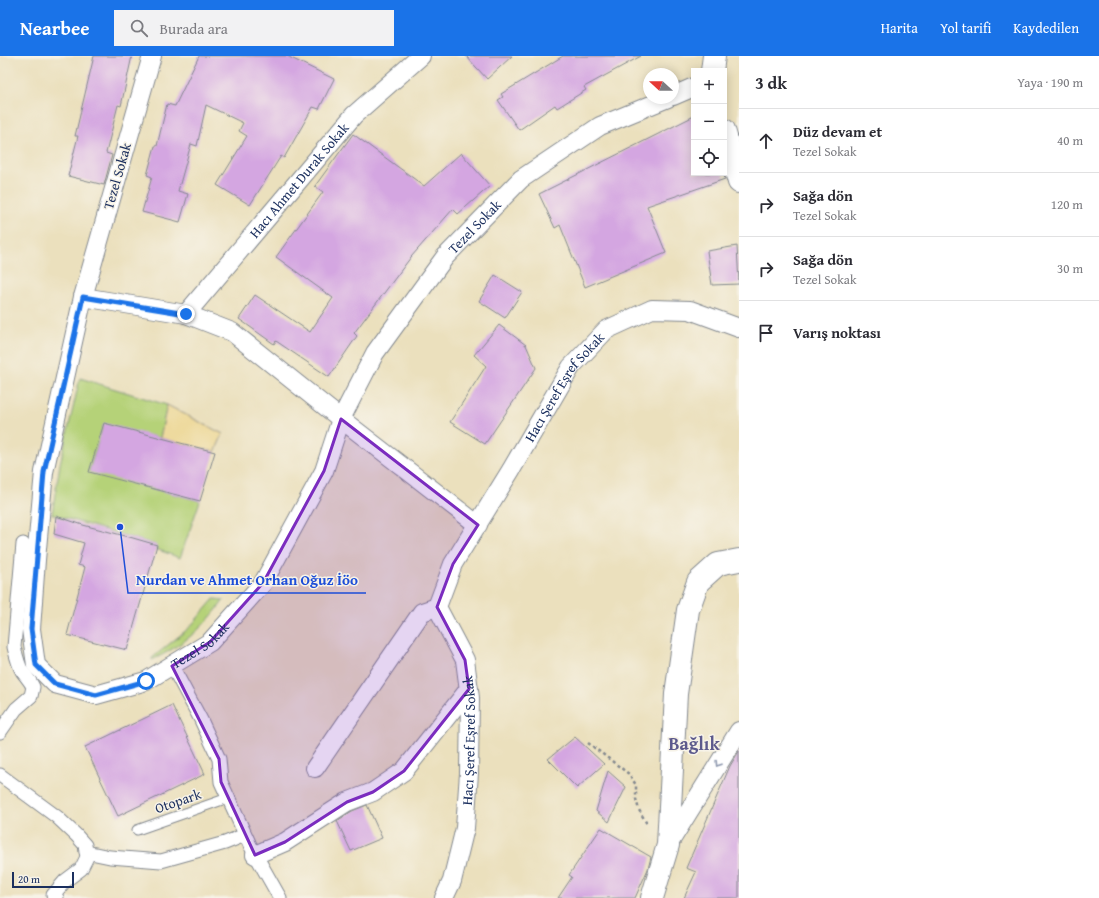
<!DOCTYPE html>
<html lang="tr">
<meta charset="utf-8">
<style>
:root{--surface:#fff;--page:#f2f2f3;--text:#2b2b33;--muted:#7c7c81;--line:#e1e1e2;--accent:#1a73e8}
body{margin:0;font-family:"Gentium Book Plus",serif;background:var(--page);color:var(--text)}
.controls{position:absolute;right:12px;top:12px;display:grid;overflow:hidden;border-radius:0px;box-shadow:0 2px 10px #0003}
.controls button{width:36px;height:36px;display:grid;place-items:center;padding:0;border:0;border-bottom:1px solid var(--line);background:var(--surface);color:var(--text);font:20px sans-serif}
.compass{position:absolute;left:643px;top:12px;width:36px;height:36px;border-radius:50%;background:var(--surface);box-shadow:0 2px 10px #0003;rotate:291deg}
.scale{position:absolute;left:12px;bottom:10px;width:62px;box-sizing:border-box;padding-left:4px;border:2px solid #1b2f5e;border-top:0;font-size:11px;line-height:14px;white-space:nowrap;color:#1b2f5e;-webkit-text-stroke:3px #f7f3e8;paint-order:stroke}
.stop{position:absolute;width:12px;height:12px;margin:-9px;border:3px solid #1a73e8;border-radius:50%;background:#fff}
.stop.end{background:#1a73e8;border-color:#fff;box-shadow:0 1px 4px #0008}
.list{margin:0;padding:0;list-style:none}
h2{display:flex;justify-content:space-between;align-items:center;height:52px;margin:0;padding:0 16px;font-size:17px}
h2 small{font-size:13px;font-weight:400;color:var(--muted)}
.list li{display:grid;grid-template-columns:26px 1fr auto;gap:12px;align-items:center;box-sizing:border-box;height:64px;padding:0 16px;border-top:1px solid var(--line)}
.list b{display:block;font-size:15px;white-space:nowrap}
.list p{margin:0;font-size:13px;white-space:nowrap;color:var(--muted)}
.list em{font-size:13px;font-style:normal;color:var(--muted)}
.icon{flex:none;width:22px;height:22px;fill:none;stroke:currentColor;stroke-width:2;stroke-linecap:round;stroke-linejoin:round}
.map{position:relative;flex:none;width:739px;height:842px;overflow:hidden}
header{display:flex;align-items:center;gap:24px;box-sizing:border-box;height:56px;padding:0 20px;background:var(--accent);color:#fff}
header strong{font-size:19px}
nav{display:flex;gap:22px;margin-inline-start:auto;font-size:14px}
.search{width:280px;height:36px;background:var(--page);display:flex;align-items:center;gap:10px;box-sizing:border-box;padding:0 14px;border-radius:0px;color:var(--muted);font-size:15px}
main{display:flex}
aside{flex:1;background:var(--surface)}
.map>svg:first-child{display:block}
.green{fill:#b5d278;stroke:#68806b}
.sand{fill:#eeda9e;stroke:#84847e}
.building{fill:#d4a6e1}
.lines{fill:none;stroke-linecap:round;stroke-linejoin:round}
.service-casing{stroke:#83888e;stroke-width:11}
.pedestrian-casing{stroke:#83888e;stroke-width:15}
.minor-casing{stroke:#83888e;stroke-width:20}
.tertiary-casing{stroke:#83888e;stroke-width:24}
.path{stroke:#83888e;stroke-width:2.5;stroke-dasharray:3 3;stroke-linecap:butt}
.service{stroke:#fff;stroke-width:9}
.pedestrian{stroke:#fff;stroke-width:13}
.minor{stroke:#fff;stroke-width:18}
.tertiary{stroke:#fff;stroke-width:22}
.oneway{stroke:#8d97ae}
.route{stroke:#1a73e8;stroke-width:5}
.marked{fill:#7b2cbf;fill-opacity:0.2;stroke:#7b2cbf;stroke-width:3;stroke-linejoin:round}
.labels{text-anchor:middle;stroke-width:3;stroke-linejoin:round;paint-order:stroke}
.street-label{font-size:14px;fill:#1b2f5e;stroke:#f7f3e8}
.district-label{font-size:18px;font-weight:bold;fill:#5c598c;stroke:#f7f3e8}
.leader{fill:none;stroke:#1d4ed8;stroke-width:1.5}
.callout-dot{fill:#1d4ed8;stroke:#f7f3e8;stroke-width:1.5}
.callout-label{font-size:15px;text-anchor:middle;font-weight:bold;fill:#1d4ed8;stroke:#f7f3e8;stroke-width:3;stroke-linejoin:round;paint-order:stroke}
</style>
<header>
<strong>Nearbee</strong>
<div class="search"><svg class="icon" aria-label="search" viewBox="0 0 24 24"><circle cx="10" cy="10" r="6"/><path d="M15 15l6 6"/></svg>Burada ara</div>
<nav><a>Harita</a><a>Yol tarifi</a><a>Kaydedilen</a></nav>
</header>
<main>
<div class="map">
<svg width="739" height="842" viewBox="0 0 739 842">
<rect width="100%" height="100%" fill="#f7f3e8"/>
<filter id="ink" filterUnits="userSpaceOnUse"><feTurbulence type="fractalNoise" baseFrequency=".025" numOctaves="2"/><feDisplacementMap in="SourceGraphic" scale="8" xChannelSelector="R" yChannelSelector="G"/><feConvolveMatrix kernelMatrix="1 2 1 2 8 2 1 2 1" color-interpolation-filters="sRGB"/></filter>
<filter id="wash" filterUnits="userSpaceOnUse"><feTurbulence type="fractalNoise" baseFrequency=".012" numOctaves="4" result="noise"/><feDisplacementMap in="SourceGraphic" scale="16" xChannelSelector="R" yChannelSelector="G"/><feGaussianBlur stdDeviation="0.9" result="paint"/><feColorMatrix in="noise" values="0 0 0 0 0 0 0 0 0 0 0 0 0 0 0 0 0 1.4 0 .05"/><feComposite in="paint" operator="in"/></filter>
<g filter="url(#wash)">
<rect width="100%" height="100%" fill="#ebe0bd"/>
<g class="green">
<path d="M80,322L167,349L160,382L104,368L89,415L200,445L180,502L156,493V489L52,458L60,408Z"/>
<path d="M214,543L224,544C204,572 183,589 152,604V602L189,572Z"/>
</g>
<path class="sand" d="M167,349L223,378L215,396L160,382Z"/>
<g id="blocks">
<g class="building">
<path d="M94,0H132L121,50L118,49L106,97L112,99L104,129L68,120L78,80H75Z"/>
<path d="M199,0H287L334,23L319,53L313,51L284,102L281,100L250,149L217,129L247,80L239,75L243,67L206,49L197,90L191,88L178,135L188,138L180,166L142,156L152,121L147,119L155,90H157L167,48L175,50Z"/>
<path d="M466,0H512L487,23Z"/>
<path d="M563,0H641L584,31L586,34L557,52L555,49L519,74L498,44L503,41L501,38Z"/>
<path d="M694,60V117H723L725,123L647,150L666,197L585,231L560,169L555,172L539,138Z"/>
<path d="M353,78L424,130L461,97L490,130L458,158L453,153L411,201L354,277L357,280L329,321L276,285L274,288L239,263L255,239L310,276L333,242L276,201L323,136L315,130Z"/>
<path d="M737,190L739,228L712,229L707,195Z"/>
<path d="M495,219L522,236L505,262L479,245Z"/>
<path d="M499,269L526,289L536,312L485,388L450,366L486,310L474,299Z"/>
<path d="M104,367L215,396L200,445L89,416Z"/>
<path d="M56,460L83,469L133,482L157,489L127,594L67,579L85,511L78,509L84,487L54,478Z"/>
<path d="M172,649L205,718L118,760L85,691Z"/>
<path d="M575,681L604,708L577,732L548,703Z"/>
<path d="M739,695V842H684L696,816L686,812L730,710Z"/>
<path d="M608,715L626,731L609,766L596,755Z"/>
<path d="M367,749L382,782L351,795L337,765L352,755Z"/>
<path d="M601,772L651,801L648,813L635,842H558L572,821L569,819Z"/>
</g>
</g>
</g>
<g filter="url(#ink)">
<use href="#blocks" fill-opacity="0" stroke="#83888e" stroke-width="1"/>
<g class="lines">
<g class="service-casing">
<path id="service" d="M137,774L228,742"/>
</g>
<g class="pedestrian-casing">
<g id="pedestrian">
<path d="M172,610L201,664L219,703L221,726L250,789L280,842"/>
<path d="M0,676L16,653L31,640L33,631C30,624 26,621 22,615C18,608 16,599 14,591L23,488"/>
<path d="M0,719L57,761L76,779L85,789L87,801L81,813L65,825L53,839L57,842"/>
<path d="M86,796L110,801L161,805L225,787L245,779"/>
</g>
</g>
<g class="minor-casing">
<g id="minor">
<path id="s1" d="M152,0L83,241L44,416L36,504L31,573L36,609L55,628L96,639L146,625L210,586L263,527L324,415L341,363L375,297L445,201L521,123L600,70L668,42"/>
<path d="M673,40L694,31"/>
<path d="M83,241L186,258L232,276L341,363L478,469"/>
<path id="s2" d="M186,258L354,59L421,0"/>
<path d="M315,712L422,556L437,551"/>
<path d="M668,789L739,675"/>
<path d="M255,799L285,786L347,746L373,736L404,715L469,633"/>
<path id="s3" d="M444,842L452,825L465,772L469,717L470,642L465,604L437,551L453,508L511,414L571,311L606,274L652,253L690,254L739,272"/>
</g>
</g>
<g class="tertiary-casing">
<g id="tertiary">
<path d="M712,15L714,0"/>
<path d="M724,74L739,126"/>
<path d="M652,842L668,789L676,638L688,554L698,526L718,508L739,504"/>
</g>
</g>
<path class="path" d="M588,687L629,718L636,729V743L639,754L647,768"/>
<use href="#service" class="service"/>
<use href="#pedestrian" class="pedestrian"/>
<use href="#minor" class="minor"/>
<use href="#tertiary" class="tertiary"/>
</g>
<defs><path id="oneway-chevron" d="M-2-3.5L2.5 0L-2 3.5" fill="none" stroke-width="1.6" stroke-linecap="round" stroke-linejoin="round"/></defs>
<use class="oneway" href="#oneway-chevron" transform="translate(718 708) rotate(122)"/>
</g>
<g class="lines" filter="url(#ink)">
<path class="route" d="M146,625L96,639L55,628L36,609L31,573L44,416L83,241L186,258"/>
</g>
<path class="marked" d="M341,363L478,469L453,508L437,551L465,604L469,633L404,715L373,736L347,746L285,786L255,799L221,726L219,703L172,610L210,586L263,527L324,415Z"/>
<g class="labels">
<g class="street-label">
<text transform="translate(117 120) rotate(-74)" y="5">Tezel Sokak</text>
<text dy="5" stroke="none"><textPath href="#s2" startOffset="175">Hacı Ahmet Durak Sokak</textPath></text>
<text dy="5" stroke="none"><textPath href="#s1" startOffset="1317">Tezel Sokak</textPath></text>
<text dy="5" stroke="none"><textPath href="#s3" startOffset="557">Hacı Şeref Eşref Sokak</textPath></text>
<text dy="5" stroke="none"><textPath href="#s1" startOffset="810">Tezel Sokak</textPath></text>
<text dy="5" stroke="none"><textPath href="#s3" startOffset="161">Hacı Şeref Eşref Sokak</textPath></text>
<text transform="translate(178 745) rotate(-19)" y="5">Otopark</text>
</g>
<g class="district-label">
<text x="694" y="694">Bağlık</text>
</g>
</g>
<path class="leader" d="M120 471L128 537H366"/>
<circle class="callout-dot" cx="120" cy="471" r="4"/>
<g class="callout-label">
<text x="247" y="529">Nurdan ve Ahmet Orhan Oğuz İöo</text>
</g>
</svg>
<div class="controls">
<button>+</button>
<button>−</button>
<button><svg class="icon" aria-label="locate" viewBox="0 0 24 24"><circle cx="12" cy="12" r="6"/><path d="M12 2v4M12 18v4M2 12h4M18 12h4"/></svg></button>
</div>
<svg class="compass" viewBox="-18 -18 36 36"><path d="M0-13l5 13h-10z" fill="#e53935"/><path d="M0 13l5-13h-10z" fill="#7c7c81"/></svg>
<div class="scale">20 m</div>
<div class="stop" style="left:146px;top:625px"></div>
<div class="stop end" style="left:186px;top:258px"></div>
</div>
<aside>
<h2>3 dk<small>Yaya · 190 m</small></h2>
<ul class="list">
<li><svg class="icon" aria-label="ahead" viewBox="0 0 24 24"><path d="M12 20V5M6 11l6-6 6 6"/></svg><div><b>Düz devam et</b><p>Tezel Sokak</p></div><em>40 m</em></li>
<li><svg class="icon" aria-label="right" viewBox="0 0 24 24"><path d="M7 20v-9h11M14 6l5 5-5 5"/></svg><div><b>Sağa dön</b><p>Tezel Sokak</p></div><em>120 m</em></li>
<li><svg class="icon" aria-label="right" viewBox="0 0 24 24"><path d="M7 20v-9h11M14 6l5 5-5 5"/></svg><div><b>Sağa dön</b><p>Tezel Sokak</p></div><em>30 m</em></li>
<li><svg class="icon" aria-label="arrive" viewBox="0 0 24 24"><path d="M6 21V4h12l-3 4 3 4H6"/></svg><div><b>Varış noktası</b></div></li>
</ul>
</aside>
</main>
